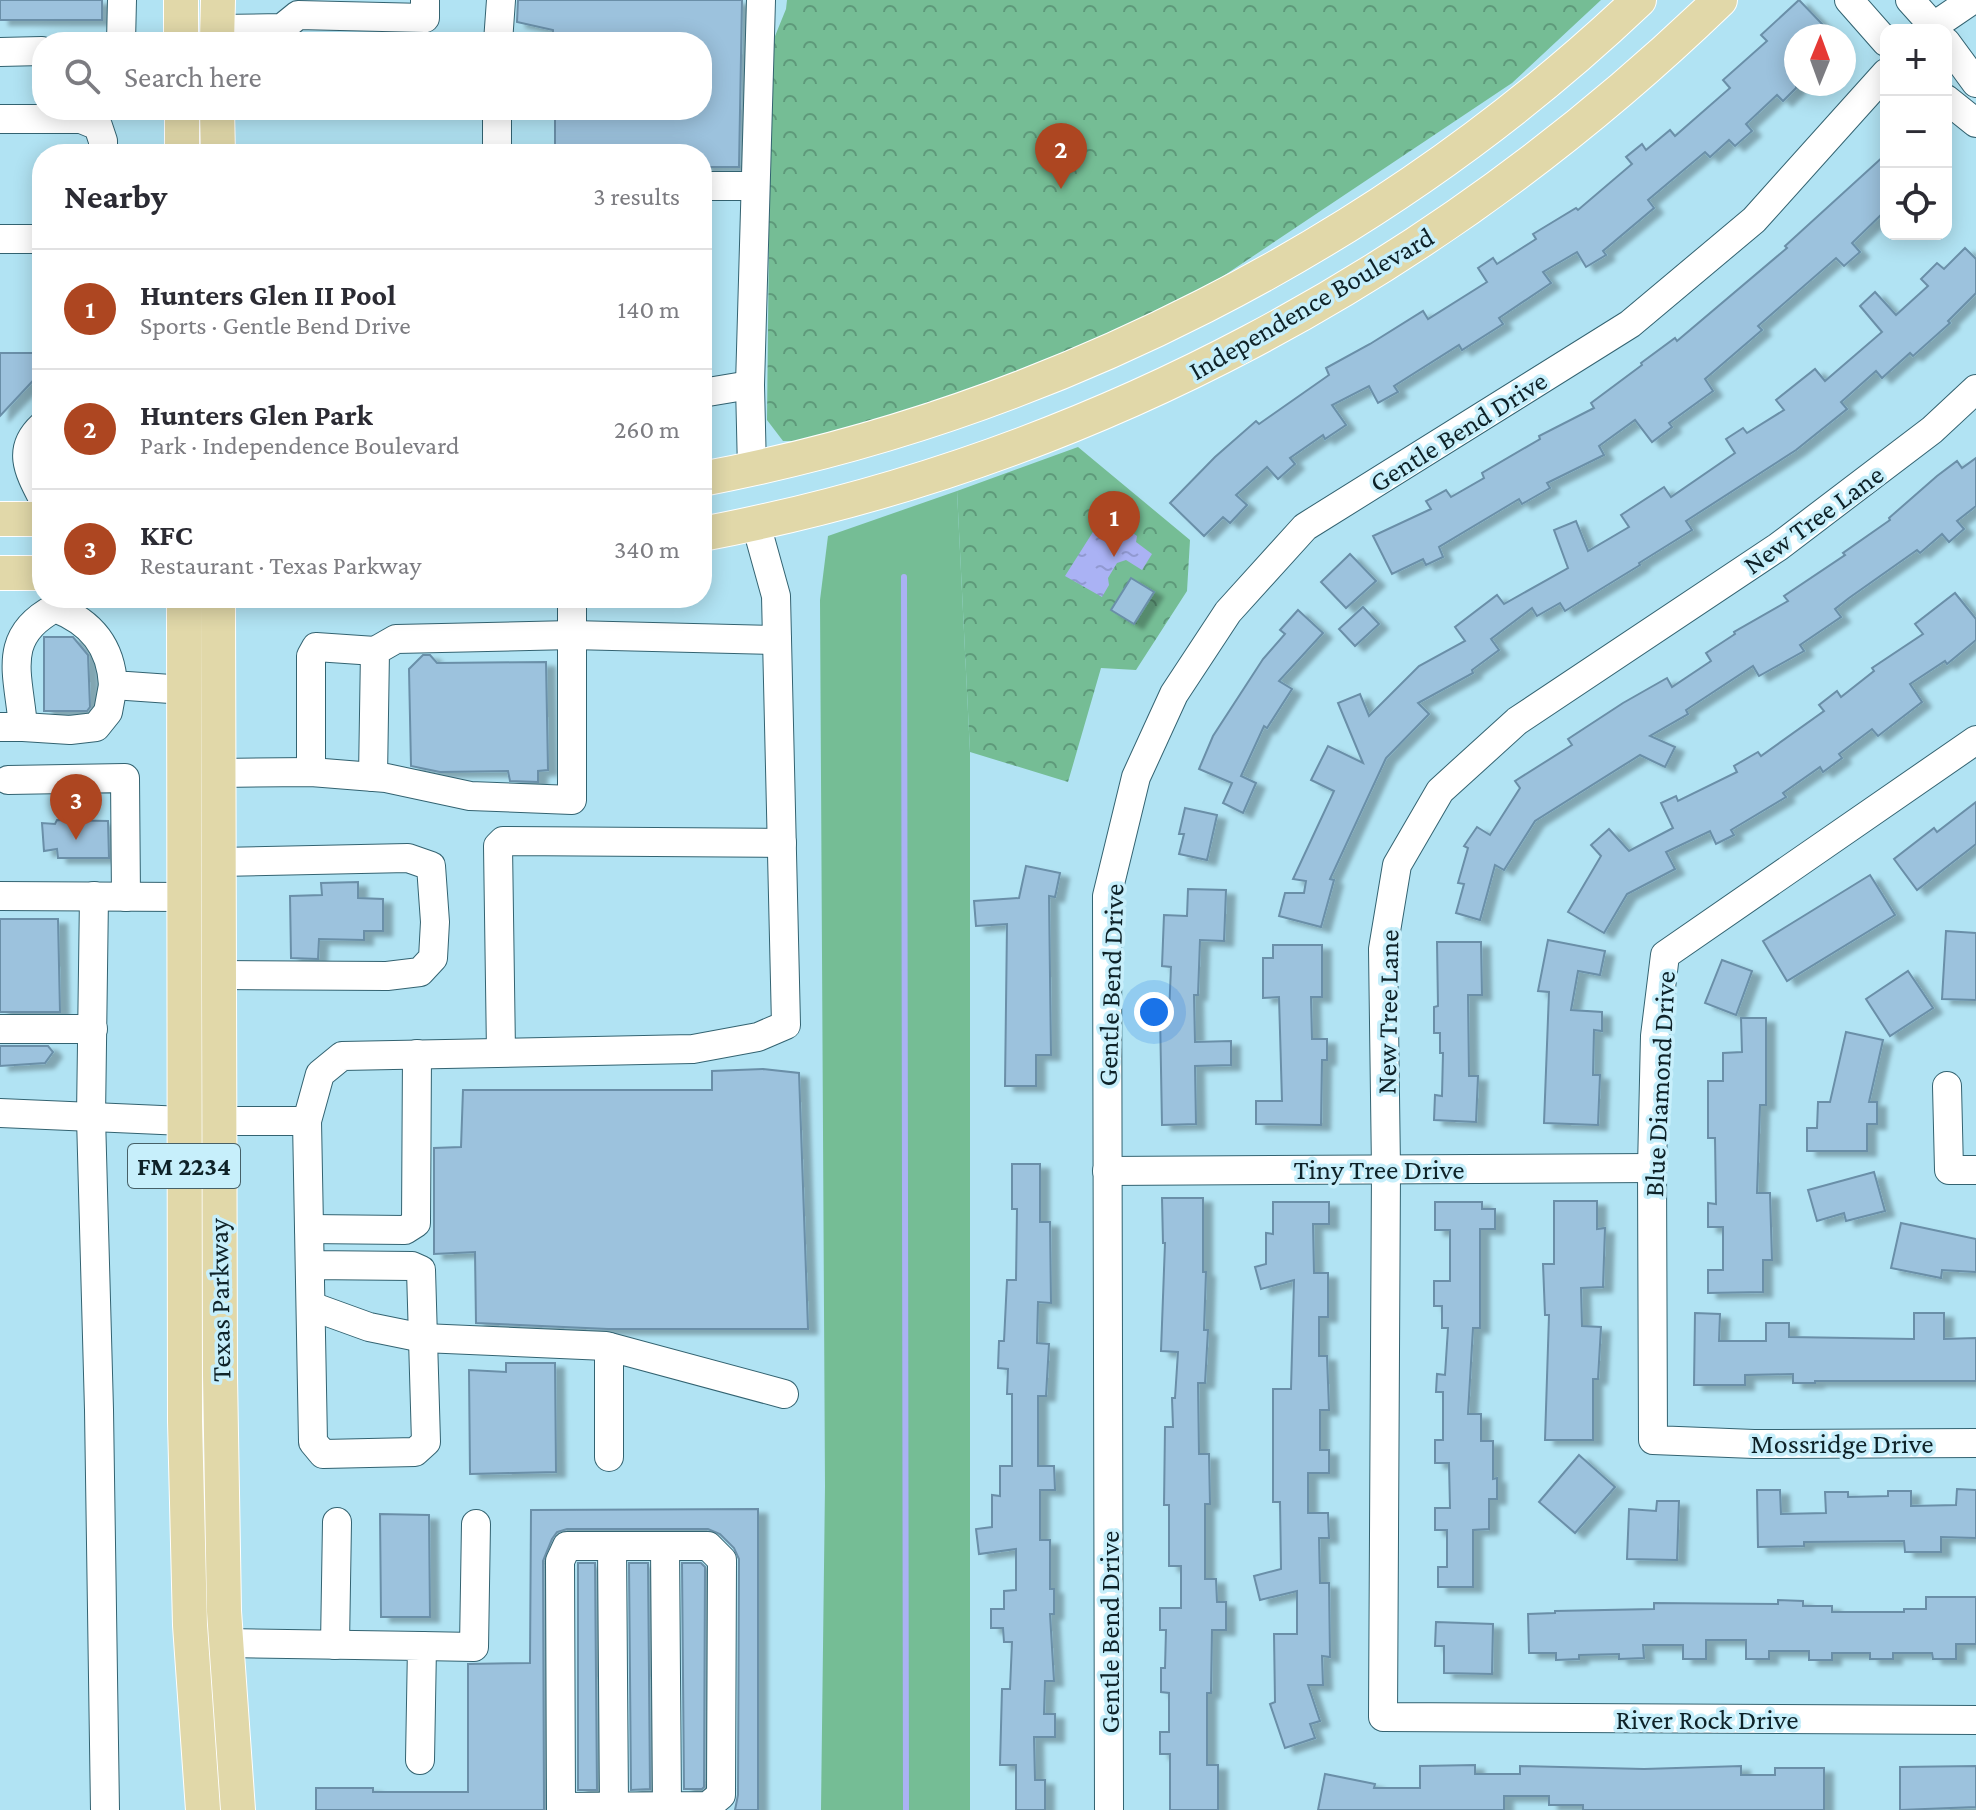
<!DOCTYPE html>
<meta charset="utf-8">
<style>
:root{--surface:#fff;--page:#f7f7f7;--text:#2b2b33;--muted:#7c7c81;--line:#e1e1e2;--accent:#ad4621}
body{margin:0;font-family:"Crimson Pro",serif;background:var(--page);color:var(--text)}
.controls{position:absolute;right:24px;top:24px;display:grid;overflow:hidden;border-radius:16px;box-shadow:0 4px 20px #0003}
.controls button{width:72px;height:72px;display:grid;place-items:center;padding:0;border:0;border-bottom:2px solid var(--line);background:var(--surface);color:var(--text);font:40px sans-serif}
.compass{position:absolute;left:1784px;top:24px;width:72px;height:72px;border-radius:50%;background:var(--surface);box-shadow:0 4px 20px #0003;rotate:1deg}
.you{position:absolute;left:1154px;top:1012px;width:28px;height:28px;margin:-20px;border:6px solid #fff;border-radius:50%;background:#1a73e8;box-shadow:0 0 0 12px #1a73e833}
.badge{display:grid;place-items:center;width:52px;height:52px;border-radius:50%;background:var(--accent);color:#fff;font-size:26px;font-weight:700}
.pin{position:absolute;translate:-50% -66px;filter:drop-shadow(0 2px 4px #0008)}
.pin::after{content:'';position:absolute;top:42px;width:28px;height:24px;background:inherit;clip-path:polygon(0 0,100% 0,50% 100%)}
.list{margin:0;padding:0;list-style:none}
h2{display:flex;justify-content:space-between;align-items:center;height:104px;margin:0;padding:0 32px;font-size:34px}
h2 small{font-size:26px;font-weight:400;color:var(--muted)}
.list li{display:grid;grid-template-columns:52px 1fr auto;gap:24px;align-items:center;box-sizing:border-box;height:120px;padding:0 32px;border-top:2px solid var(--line)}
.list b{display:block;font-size:30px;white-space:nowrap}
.list p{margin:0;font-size:26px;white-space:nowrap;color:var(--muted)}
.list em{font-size:26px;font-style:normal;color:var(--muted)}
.icon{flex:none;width:44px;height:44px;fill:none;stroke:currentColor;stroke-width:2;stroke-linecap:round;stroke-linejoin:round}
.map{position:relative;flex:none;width:1976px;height:1810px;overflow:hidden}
.search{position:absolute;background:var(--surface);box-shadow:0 4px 20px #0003;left:32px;top:32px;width:680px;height:88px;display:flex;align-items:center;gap:20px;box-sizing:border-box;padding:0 28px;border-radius:32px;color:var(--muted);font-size:30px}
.panel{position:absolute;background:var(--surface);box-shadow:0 4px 20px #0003;left:32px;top:144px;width:680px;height:464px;border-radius:32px}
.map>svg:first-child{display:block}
.green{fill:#75bd95}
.park{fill:url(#park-crowns)}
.water{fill:url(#water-ripples)}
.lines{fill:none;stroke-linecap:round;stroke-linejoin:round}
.stream{stroke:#aab2f4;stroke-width:6}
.building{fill:#9cc2dd;stroke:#6a8fa8;stroke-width:2;filter:url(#shadow)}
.minor-casing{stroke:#336371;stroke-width:30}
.major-casing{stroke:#fff;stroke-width:36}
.minor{stroke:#fff;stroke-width:28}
.major{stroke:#e1d8a9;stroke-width:34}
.labels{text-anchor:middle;stroke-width:7;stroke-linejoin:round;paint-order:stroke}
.shield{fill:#c7effb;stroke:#466067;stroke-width:2}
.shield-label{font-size:26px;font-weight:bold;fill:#0e2228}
.street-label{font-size:28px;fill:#0e2228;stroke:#c7effb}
</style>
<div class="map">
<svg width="1976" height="1810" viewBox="0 0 1976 1810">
<defs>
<pattern id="park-crowns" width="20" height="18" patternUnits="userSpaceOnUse" patternTransform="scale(2)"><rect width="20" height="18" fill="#75bd95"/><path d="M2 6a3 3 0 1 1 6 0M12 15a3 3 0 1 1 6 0" fill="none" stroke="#5e997a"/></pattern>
<pattern id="water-ripples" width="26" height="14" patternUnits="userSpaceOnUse" patternTransform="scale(2)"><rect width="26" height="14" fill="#aab2f4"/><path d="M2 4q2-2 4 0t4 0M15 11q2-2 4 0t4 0" fill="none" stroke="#9199d1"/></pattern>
<filter id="shadow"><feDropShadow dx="9" dy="5" stdDeviation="2" flood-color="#0004"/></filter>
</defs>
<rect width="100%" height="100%" fill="#b1e3f3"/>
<path class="green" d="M957,491L970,752V1810H821L825,1486L820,600L828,536Z"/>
<g class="park">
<path d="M787,0H1601L1512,83L1195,295L987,394L812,441H783L767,420L771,46L786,9Z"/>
<path d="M1078,447L1190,540L1187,591L1136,670L1101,668L1068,782L970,752L957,491Z"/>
</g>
<path class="water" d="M1105,513L1137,536L1136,542L1152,554L1142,570L1126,560L1117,563L1108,578L1109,585L1102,597L1065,576Z"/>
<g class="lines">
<path class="stream" d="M904,577L906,1810"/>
</g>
<g class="building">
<rect x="0" y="0" width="102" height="20"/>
<path d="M518,0H742L739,167H702V154H555V110H702V42H553V30L517,22Z"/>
<path d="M1799,0L1824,26L1813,36H1796V88L1783,101L1777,95L1746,124L1752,131L1735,146L1729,140L1710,157L1705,152L1648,200L1654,208L1603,251L1606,255L1586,267L1577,252L1543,272L1551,283L1499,318L1503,324L1462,350L1459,345L1394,386L1398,392L1378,403L1369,386L1332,405L1346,425L1325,439L1323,435L1290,458L1295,464L1278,479L1267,467L1236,495L1247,505L1230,523L1223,517L1204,536L1170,503L1215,457L1256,421L1259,424L1329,375L1326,368L1370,344L1423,311L1428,319L1487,282L1478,268L1493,258L1497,264L1536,239L1533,234L1576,208L1578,210L1632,164L1626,157L1642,144L1646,150L1670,130L1675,136L1730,88L1723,80L1767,41L1761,35Z"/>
<path d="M1886,154V210L1852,243L1860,252L1844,266L1836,258L1758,326L1762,330L1705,379L1713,391L1669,423L1672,427L1652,442L1635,420L1599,446L1604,455L1547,483L1550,488L1522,504L1519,499L1439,547L1443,557L1426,565L1423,559L1392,574L1373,536L1431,509L1426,501L1446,490L1451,497L1484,478L1482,473L1540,439L1539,436L1594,408L1591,403L1642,365L1641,363L1675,338L1677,341L1787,248L1785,246Z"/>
<path d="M1965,248L1976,259V293L1948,321L1950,323L1913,356L1910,353L1882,378L1876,371L1841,402L1847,409L1796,450L1686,521L1692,530L1639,563L1640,565L1565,611L1560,603L1537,616L1532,608L1491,639L1499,650L1472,670L1473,673L1418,703L1429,714L1386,758L1330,879L1334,880L1321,927L1279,916L1285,893H1304L1306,881L1293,879L1334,791L1311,780L1328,746L1363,763L1338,703L1360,694L1369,716L1419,666L1465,641L1455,627L1497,595L1504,604L1568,568L1554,530L1576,521L1588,551L1629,527L1621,515L1664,487L1671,497L1735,453L1726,439L1743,428L1747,433L1784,410L1776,400L1815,369L1825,381L1882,332L1860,306L1875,292L1896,315L1928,286L1921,279L1937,263L1944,269Z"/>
<path d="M0,353H42V371L0,416Z"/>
<path d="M1976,458V506L1957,521L1964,529L1949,542L1942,534L1920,553L1917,550L1849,598L1835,609L1841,617L1800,645L1804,651L1759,676L1753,666L1686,710L1688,714L1650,736L1675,747L1665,767L1640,755L1535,821L1504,870L1495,865L1480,920L1456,913L1464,884L1458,883L1468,848L1464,846L1477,827L1490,835L1520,788L1515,781L1572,745L1568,739L1623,703L1667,678L1672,687L1711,661L1706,653L1735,634L1734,632L1788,601L1784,596L1845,555L1843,553L1890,520L1889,518L1937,476L1957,461L1962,468Z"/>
<path d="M1350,554L1376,581L1346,608L1321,582Z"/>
<path d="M1131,578L1154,592L1134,624L1111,610Z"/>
<path d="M1955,593L1976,619V640L1947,664L1945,661L1910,684L1922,702L1878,736L1872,729L1839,754L1842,758L1823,772L1820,767L1783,793L1786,797L1731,830L1734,835L1716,844L1710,831L1666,852L1675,869L1627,894L1604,933L1568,912L1601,856L1591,845L1609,829L1629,851L1673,828L1661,803L1676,796L1678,801L1737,772L1734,766L1758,752L1761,756L1824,711L1819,705L1837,691L1841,697L1874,671L1872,668L1923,634L1915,624Z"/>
<path d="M1363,607L1379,624L1355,646L1339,629Z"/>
<path d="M1298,610L1323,633L1279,681L1292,689L1267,728L1264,726L1241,776L1256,783L1243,813L1223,803L1232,783L1199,769L1213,736L1263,659L1285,634L1280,630Z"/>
<path d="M44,637H73L88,655L90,707L87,711H44Z"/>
<path d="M423,655H430L437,663L546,662L548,770L538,771V782L510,781L508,771L440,772L411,766L409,669Z"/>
<path d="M1976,802V844L1917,890L1894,859L1934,828L1937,832Z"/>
<path d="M1185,808L1217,815L1207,860L1179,854L1184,834H1179Z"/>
<path d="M57,820L108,821L109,858H58L57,849L44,851L42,823L55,824Z"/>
<path d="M1026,866L1060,873L1055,897L1049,896L1051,1055H1036V1086H1005L1007,924L976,926L974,901L1019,898Z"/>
<path d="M1870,875L1895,915L1787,981L1763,941Z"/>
<path d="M358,882V898L383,899V931H364V940L319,939L318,959L291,958L290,896L322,895L321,883Z"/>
<path d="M1188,889L1226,890L1224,941L1200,940L1198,995H1194L1195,1042L1231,1041V1065L1195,1066L1196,1124L1162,1125L1160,1014H1169L1171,967L1162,966L1164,915L1187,916Z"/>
<path d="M0,919H58L60,1012H0Z"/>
<path d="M1946,931L1976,933V1000L1942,999Z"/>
<path d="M1548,940L1605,951L1600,975L1578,971L1571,1010L1602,1012V1031L1594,1030L1593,1075H1600L1598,1125L1544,1123L1549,992L1538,991Z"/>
<path d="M1437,942H1481L1482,995H1468L1469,1076H1478L1476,1122L1434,1120L1435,1095L1442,1096L1443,1053H1440V1033H1434V1007L1438,1006Z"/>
<path d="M1273,945H1322V997H1311L1312,1039H1327V1060H1322L1321,1125L1256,1124V1101H1282L1279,997L1263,998V958H1273Z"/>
<path d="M1722,960L1752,971L1736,1015L1705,1003Z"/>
<path d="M1908,971L1933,1008L1890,1036L1866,999Z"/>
<path d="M1741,1018H1766V1105H1760L1757,1193H1770L1772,1260H1763V1292L1708,1293V1270H1723V1227H1708V1203L1716,1204L1715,1138H1708V1081H1723V1053L1742,1052Z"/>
<path d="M1846,1032L1883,1040L1869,1102H1877V1124H1867V1151H1807V1128H1817L1818,1102H1830Z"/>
<path d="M0,1046H48L53,1052L45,1063L0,1066Z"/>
<path d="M763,1069L799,1073L808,1329H608L476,1323L475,1252L434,1254V1148L461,1147L463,1090H712V1071Z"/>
<path d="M1012,1164H1040V1222H1050L1051,1303L1038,1302L1037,1343L1049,1344L1046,1396H1038V1466H1054L1055,1490H1040V1540H1050V1589H1054V1614H1050L1054,1681H1045L1044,1714H1055V1737H1034L1035,1780H1045V1810H1016V1765H1000L1002,1689H1010L1012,1642H1004L1003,1628H991V1609H1004V1591L1016,1590V1549L979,1554L976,1529L992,1527V1495L1000,1496V1466H1012V1394H1007L1008,1369L998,1368L999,1341H1004L1007,1280H1016L1017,1209H1012Z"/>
<path d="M1874,1172L1885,1211L1846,1221L1844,1213L1817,1221L1808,1190Z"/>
<path d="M1162,1198H1203V1272H1206L1204,1330H1208L1205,1383H1198L1199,1454H1209L1210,1504H1205V1579H1216L1217,1602H1226V1630H1212L1211,1693H1207V1765H1218V1810H1170V1754H1160V1732H1169V1693L1161,1692V1668H1165L1166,1630H1160V1608H1181V1566H1169V1505H1164L1165,1427H1173L1172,1398H1175L1178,1352L1161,1351L1165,1243H1163Z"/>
<path d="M1554,1201H1597V1229L1605,1228L1603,1287L1581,1288L1582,1326L1601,1327L1598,1379H1593V1440H1545L1549,1315H1545L1543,1264H1554Z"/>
<path d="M1273,1202H1329V1224H1313L1314,1273H1328V1317H1319V1356H1327L1329,1410H1320V1450H1329V1473H1308V1513H1328L1329,1538H1319L1320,1583H1329L1330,1657L1322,1656L1323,1685H1308L1320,1721L1310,1724L1315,1738L1285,1748L1270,1704L1275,1702L1274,1634H1297V1591L1260,1600L1254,1576L1281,1569L1280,1502H1273V1389H1291L1294,1280L1261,1289L1255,1267L1266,1264V1233L1273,1234Z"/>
<path d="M1435,1202H1482V1209H1495V1229H1480V1328H1473L1468,1414H1481V1441H1493V1479L1497,1478V1499H1489V1529L1473,1530V1587H1438V1567H1447V1530H1435V1508H1450L1449,1463H1435V1440H1443V1392H1436L1437,1374L1445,1375L1448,1328H1442V1306H1434V1281H1450V1230H1435Z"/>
<path d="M1901,1223L1976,1239V1272L1942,1270L1941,1278L1891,1268Z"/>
<path d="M1695,1313L1720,1314L1719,1341H1766V1323H1789V1337L1914,1339V1313H1944V1339L1976,1338V1381H1815V1383H1793V1374L1745,1375V1385H1694Z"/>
<path d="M506,1363H555L556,1472L470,1474L469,1370L506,1372Z"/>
<path d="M1579,1455L1615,1487L1575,1533L1539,1502Z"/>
<path d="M1957,1489L1976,1490V1538L1941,1537V1552H1905L1904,1541L1804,1542V1546L1758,1547L1757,1490H1780L1781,1514L1826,1513L1825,1492H1848V1497L1888,1496V1491H1911V1506L1956,1505Z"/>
<path d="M1657,1501H1679L1677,1560L1627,1559L1629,1509L1656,1511Z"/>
<path d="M758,1509V1810H735L738,1795L739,1559L734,1548L720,1534L708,1529H567L557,1532L552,1539L543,1561L544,1810H316V1788H373V1792H468V1664L530,1663L531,1510Z"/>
<path d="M380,1514L429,1515L430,1617H381Z"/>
<path d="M578,1563H595L597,1790H578Z"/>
<path d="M629,1563H648L650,1789L631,1790Z"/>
<path d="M682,1563H701L705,1567L704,1787L702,1789H684Z"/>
<path d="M1926,1597H1976V1644H1956V1659H1933L1932,1653H1893V1659H1870V1653H1832V1660H1809V1651H1769V1659H1746V1640H1706V1659H1683V1645H1643L1644,1658L1619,1659V1654L1579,1655V1659L1556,1660V1653H1529L1528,1614L1555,1613V1611L1654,1609V1603L1778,1604V1600L1803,1601V1606H1832V1612H1904V1609H1926Z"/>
<path d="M1436,1622L1493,1624L1492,1674L1444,1673V1646H1435Z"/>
<path d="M1475,1765V1774H1520V1766L1644,1769L1741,1766V1775H1775V1768H1824V1810H1583V1805H1549V1796H1504V1810H1318L1325,1774L1375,1784L1374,1788H1420V1766Z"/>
<path d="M1976,1766V1807L1900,1810V1767Z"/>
</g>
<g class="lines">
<g class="minor-casing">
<g id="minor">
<path d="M1849,0L1886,42"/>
<path d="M1910,0L1937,30"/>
<path d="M218,29L282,28L298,15L425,18V0"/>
<path d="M1928,30L1972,0"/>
<path d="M121,42L122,0"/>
<path d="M498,42L501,0"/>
<path d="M1946,42L1976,83"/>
<path d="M0,52L42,51"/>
<path d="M1946,99L1976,123"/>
<path d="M0,119H81L98,126L103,141V154"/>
<path d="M497,154V110"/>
<path d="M702,186H755"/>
<path d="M0,239H42"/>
<path d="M1976,389L1932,430L1778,547L1517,721L1440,791L1397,865L1383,949L1386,1169L1383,1717L1976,1720"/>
<path d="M702,393L750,385"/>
<path d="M42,426C17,449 28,470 42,497"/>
<path d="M752,470L750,385L761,0"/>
<path d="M0,727H23C19,675 0,637 55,608C91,622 111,646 113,685L185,690"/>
<path d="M23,727L70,730L96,727L108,712L113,685"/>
<path d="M1976,740L1665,955L1655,1036L1652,1168L1653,1440L1754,1444L1976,1443"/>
<path d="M311,772V656L316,647L375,651"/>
<path d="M218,773L311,772L386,778L470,796L572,800V598"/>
<path d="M373,777L375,651L396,639L572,635L777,640"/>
<path d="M8,780L125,778L126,897"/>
<path d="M0,896L183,897"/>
<path d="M94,896L91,1117L99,1410L105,1810"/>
<path d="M218,975L387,976L420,972L433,958L435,922L431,866L408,858L219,862"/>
<path d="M0,1029H93"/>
<path d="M501,1052L498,846L503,841L782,843"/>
<path d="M1947,1086L1949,1170H1976"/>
<path d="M0,1113L184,1121"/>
<path d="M218,1121H307"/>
<path d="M1107,1171L1652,1168"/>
<path d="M309,1229L405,1230L416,1223L417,1054"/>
<path d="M310,1265L412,1266L421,1270L426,1442L415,1452L323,1454L313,1442L307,1121L320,1074L342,1056L693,1049L758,1037L786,1025L776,596L756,524"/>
<path d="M311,1306L369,1327L423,1338L606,1346L784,1394"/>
<path d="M609,1457V1347"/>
<path d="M612,1546L614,1807"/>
<path d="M665,1546L667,1806"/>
<path d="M226,1643L422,1646L420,1760"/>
<path d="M335,1645L337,1522"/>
<path d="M422,1646L474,1647L476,1524"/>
<path d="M561,1807L708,1806L721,1795L722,1560L708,1546H567L560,1561L561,1807V1810"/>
<path d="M1109,1810L1107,896L1136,777L1174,694L1228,612L1305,527L1630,324L1754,220L1886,73"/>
</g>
</g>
<g class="major-casing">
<g id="major">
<path d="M181,42V0"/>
<path d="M217,42L218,0"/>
<path d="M182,110V154"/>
<path d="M217,110L218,154"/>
<path d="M702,479C1049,413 1383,243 1639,0"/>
<path d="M0,519H42"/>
<path d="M702,534C1089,461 1437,273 1720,0"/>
<path d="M0,573H42"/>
<path d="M184,598L185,1421L190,1625L203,1810"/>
<path d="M218,598L220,1375L224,1611L238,1810"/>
</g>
</g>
<use href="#minor" class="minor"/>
<use href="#major" class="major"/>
</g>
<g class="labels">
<rect class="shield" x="128" y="1144" width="112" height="44" rx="6"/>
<g class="shield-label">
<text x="184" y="1175">FM 2234</text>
</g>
<g class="street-label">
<text transform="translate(1311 303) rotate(-30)" y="10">Independence Boulevard</text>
<text transform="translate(1458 431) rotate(-32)" y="10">Gentle Bend Drive</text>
<text transform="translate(1813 519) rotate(-36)" y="10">New Tree Lane</text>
<text transform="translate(1110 985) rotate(-88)" y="10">Gentle Bend Drive</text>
<text transform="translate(1387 1012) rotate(-89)" y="10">New Tree Lane</text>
<text transform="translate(1659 1084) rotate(-87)" y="10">Blue Diamond Drive</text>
<text x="1379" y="1179">Tiny Tree Drive</text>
<text transform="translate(219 1300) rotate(-91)" y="10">Texas Parkway</text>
<text x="1842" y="1453">Mossridge Drive</text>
<text transform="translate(1109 1632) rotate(-90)" y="10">Gentle Bend Drive</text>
<text x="1707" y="1729">River Rock Drive</text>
</g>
</g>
</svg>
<div class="controls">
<button>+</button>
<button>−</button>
<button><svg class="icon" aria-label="locate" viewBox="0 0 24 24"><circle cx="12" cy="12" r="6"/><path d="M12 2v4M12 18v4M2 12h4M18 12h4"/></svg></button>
</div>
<svg class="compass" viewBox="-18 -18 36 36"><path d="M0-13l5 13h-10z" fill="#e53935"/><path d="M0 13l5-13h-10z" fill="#7c7c81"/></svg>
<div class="you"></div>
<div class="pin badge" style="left:1114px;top:557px">1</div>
<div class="pin badge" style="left:1061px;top:189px">2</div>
<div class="pin badge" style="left:76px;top:840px">3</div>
<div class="search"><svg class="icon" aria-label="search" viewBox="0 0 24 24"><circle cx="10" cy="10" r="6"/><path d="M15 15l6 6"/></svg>Search here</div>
<section class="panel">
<h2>Nearby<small>3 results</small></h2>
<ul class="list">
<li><span class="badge">1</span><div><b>Hunters Glen II Pool</b><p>Sports · Gentle Bend Drive</p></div><em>140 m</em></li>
<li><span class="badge">2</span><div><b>Hunters Glen Park</b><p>Park · Independence Boulevard</p></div><em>260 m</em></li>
<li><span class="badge">3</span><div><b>KFC</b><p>Restaurant · Texas Parkway</p></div><em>340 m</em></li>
</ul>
</section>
</div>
